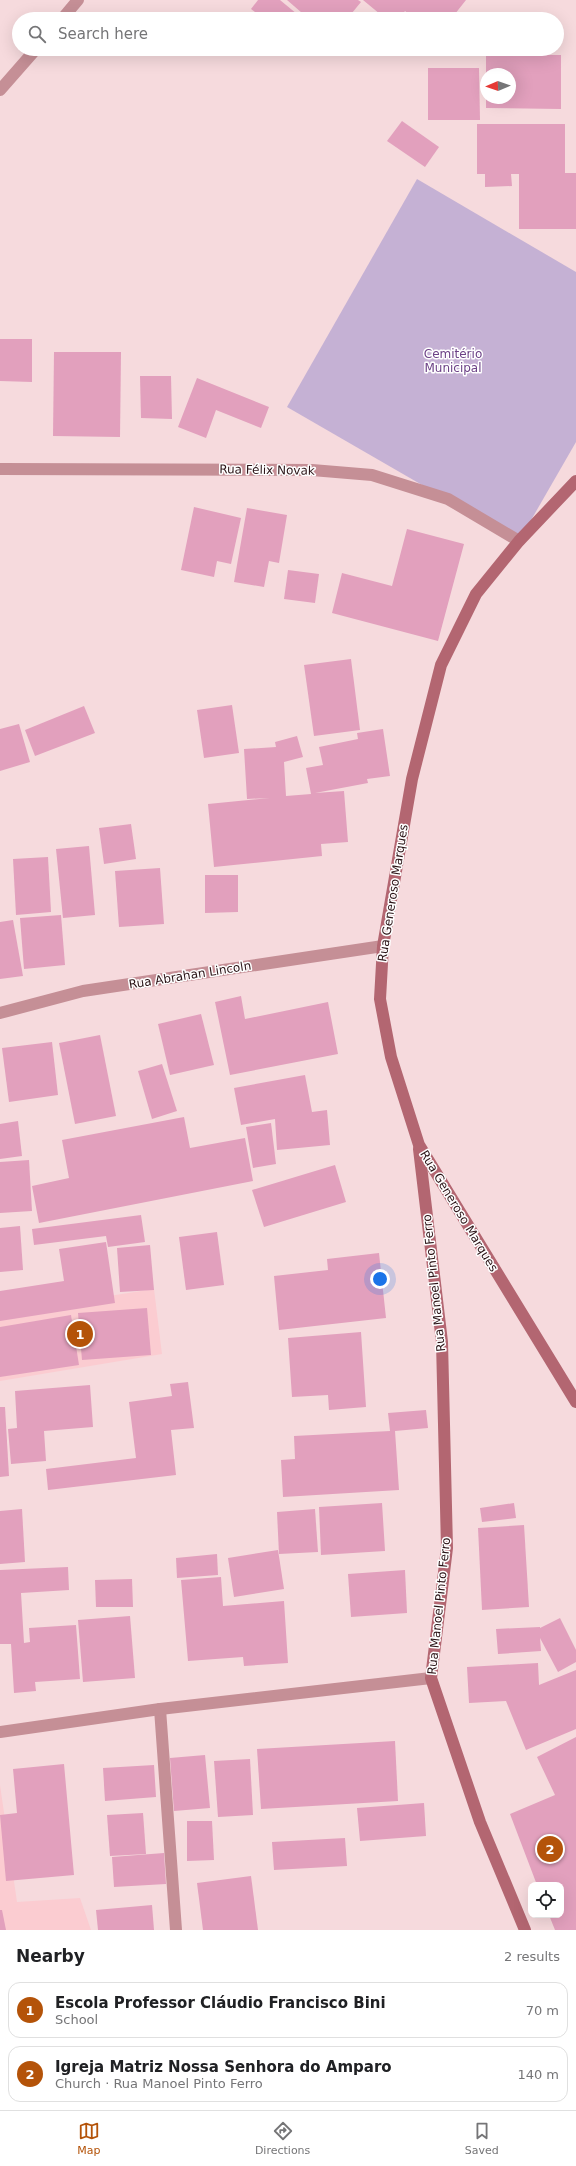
<!DOCTYPE html>
<meta charset="utf-8">
<style>
:root{--surface:#fff;--page:#f2f2f2;--text:#202124;--muted:#757577;--line:#e0e0e0;--accent:#b45309}
body{margin:0;font-family:"DejaVu Sans",sans-serif;background:var(--page);color:var(--text)}
.controls{position:absolute;right:12px;bottom:12px;display:grid;overflow:hidden;border-radius:8px;box-shadow:0 4px 16px #0002}
.controls button{width:36px;height:36px;display:grid;place-items:center;padding:0;border:0;border-bottom:1px solid var(--line);background:var(--surface);color:var(--text);font:20px sans-serif}
.compass{position:absolute;left:480px;top:68px;width:36px;height:36px;border-radius:50%;background:var(--surface);box-shadow:0 4px 16px #0002;rotate:268deg}
.you{position:absolute;left:380px;top:1279px;width:14px;height:14px;margin:-10px;border:3px solid #fff;border-radius:50%;background:#1a73e8;box-shadow:0 0 0 6px #1a73e833}
.badge{display:grid;place-items:center;width:26px;height:26px;border-radius:50%;background:var(--accent);color:#fff;font-size:13px;font-weight:700}
.pin{position:absolute;translate:-50% -50%;border:2px solid #fff;box-shadow:0 1px 4px #0006}
.list{margin:0;padding:0;list-style:none}
h2{display:flex;justify-content:space-between;align-items:center;height:52px;margin:0;padding:0 16px;font-size:17px}
h2 small{font-size:13px;font-weight:400;color:var(--muted)}
.list li{display:grid;grid-template-columns:26px 1fr auto;gap:12px;align-items:center;box-sizing:border-box;height:56px;margin:0 8px 8px;padding:0 8px;border:1px solid var(--line);border-radius:12px}
.list b{display:block;font-size:15px;white-space:nowrap}
.list p{margin:0;font-size:13px;white-space:nowrap;color:var(--muted)}
.list em{font-size:13px;font-style:normal;color:var(--muted)}
.icon{flex:none;width:22px;height:22px;fill:none;stroke:currentColor;stroke-width:2;stroke-linecap:round;stroke-linejoin:round}
.map{position:relative;flex:none;width:576px;height:1930px;overflow:hidden}
.search{position:absolute;background:var(--surface);box-shadow:0 4px 16px #0002;left:12px;right:12px;top:12px;height:44px;display:flex;align-items:center;gap:10px;box-sizing:border-box;padding:0 14px;border-radius:22px;color:var(--muted);font-size:15px}
.sheet{height:180px;background:var(--surface)}
nav{display:flex;justify-content:space-around;align-items:center;box-sizing:border-box;height:56px;border-top:1px solid var(--line);background:var(--surface);font-size:11px;color:var(--muted)}
nav a{display:grid;justify-items:center;gap:2px}
nav .on{color:var(--accent)}
.map>svg:first-child{display:block}
.built{fill:#fbccd1}
.green{fill:#c5b1d4}
.building{fill:#e2a0bd}
.lines{fill:none;stroke-linecap:round;stroke-linejoin:round}
.street{stroke:#c58f96;stroke-width:12}
.secondary{stroke:#b36671;stroke-width:12}
.labels{text-anchor:middle;stroke-width:3;stroke-linejoin:round;paint-order:stroke}
.park-label{font-size:12px;fill:#6c4186;stroke:#fff}
.street-label{font-size:12px;fill:#2a1316;stroke:#fff}
</style>
<div class="map">
<svg width="576" height="1930" viewBox="0 0 576 1930">
<rect width="100%" height="100%" fill="#f6dadd"/>
<g class="built">
<path d="M154,1289L162,1354L0,1381V1313Z"/>
<path d="M0,1785L17,1902L80,1898L91,1930H0Z"/>
</g>
<path class="green" d="M417,179L576,272V442L519,541L287,407Z"/>
<g class="building">
<path d="M258,0H280L303,19H264L251,9Z"/>
<path d="M287,0H358L361,2L347,19H309Z"/>
<path d="M363,0H466L451,19H415L405,11L399,19H386Z"/>
<path d="M486,55H561V109L486,108V98H510V74H486Z"/>
<path d="M428,68H479L480,120H428Z"/>
<path d="M402,121L439,147L425,167L387,141Z"/>
<path d="M477,124H565V173H576V229H519V174H511L512,186L485,187V174H477Z"/>
<path d="M0,339H32V382L0,381Z"/>
<path d="M54,352H121L120,437L53,436Z"/>
<path d="M140,376H171L172,419L141,418Z"/>
<path d="M197,378L269,407L261,428L216,410L206,438L178,427Z"/>
<path d="M194,507L241,518L231,564L217,561L214,577L181,570Z"/>
<path d="M247,508L287,515L279,563L269,561L264,587L234,582Z"/>
<path d="M407,529L464,544L438,641L332,613L342,573L392,586Z"/>
<path d="M288,570L319,574L315,603L284,599Z"/>
<path d="M351,659L360,730L314,736L304,665Z"/>
<path d="M232,705L239,753L204,758L197,710Z"/>
<path d="M84,706L95,733L35,756L25,730Z"/>
<path d="M19,724L30,762L0,771V729Z"/>
<path d="M383,729L390,776L367,779L368,783L315,793L344,791L348,842L321,844L322,856L214,867L208,804L270,798L247,799L244,749L276,747L275,742L297,736L303,757L284,762L286,796L311,794L306,768L323,765L319,747L358,739L357,733Z"/>
<path d="M131,824L136,859L104,864L99,828Z"/>
<path d="M89,846L95,915L63,918L56,849Z"/>
<path d="M48,857L51,912L16,915L13,859Z"/>
<path d="M160,868L164,924L119,927L115,871Z"/>
<path d="M205,875H238V912L205,913Z"/>
<path d="M61,915L65,965L24,969L20,918Z"/>
<path d="M13,920L23,976L0,979V922Z"/>
<path d="M241,996L245,1019L328,1002L338,1054L230,1075L215,1002Z"/>
<path d="M201,1014L214,1065L170,1075L158,1024Z"/>
<path d="M100,1035L116,1116L75,1124L59,1043Z"/>
<path d="M52,1042L58,1095L9,1102L2,1048Z"/>
<path d="M162,1064L177,1111L152,1119L138,1071Z"/>
<path d="M305,1075L312,1112L327,1110L330,1145L277,1150L275,1119L241,1125L234,1088Z"/>
<path d="M184,1117L190,1148L245,1138L253,1181L39,1223L32,1186L69,1178L62,1140Z"/>
<path d="M18,1121L22,1156L0,1159V1124Z"/>
<path d="M271,1123L276,1164L253,1168L246,1127Z"/>
<path d="M29,1160L32,1211L0,1213V1162Z"/>
<path d="M335,1165L346,1202L264,1227L252,1190Z"/>
<path d="M141,1215L145,1242L108,1247L106,1236L34,1245L32,1229Z"/>
<path d="M20,1226L23,1270L0,1272V1228Z"/>
<path d="M217,1232L224,1285L186,1290L179,1237Z"/>
<path d="M106,1242L115,1303L0,1321V1291L64,1281L59,1249Z"/>
<path d="M150,1245L154,1290L120,1292L117,1248Z"/>
<path d="M379,1253L386,1318L279,1330L274,1276L328,1270L327,1259Z"/>
<path d="M147,1308L151,1355L82,1360L78,1313Z"/>
<path d="M71,1315L79,1365L0,1377V1327Z"/>
<path d="M361,1332L366,1407L329,1410L328,1395L292,1397L288,1338Z"/>
<path d="M188,1382L194,1428L171,1430L176,1475L48,1490L46,1469L136,1458L129,1402L172,1396L170,1384Z"/>
<path d="M90,1385L93,1427L44,1431L46,1461L11,1464L8,1429L17,1428L15,1391Z"/>
<path d="M0,1407H5L9,1476L0,1477Z"/>
<path d="M426,1410L428,1428L395,1431L399,1490L283,1497L281,1460L295,1459L294,1436L390,1431L388,1413Z"/>
<path d="M382,1503L385,1551L321,1555L319,1507Z"/>
<path d="M514,1503L516,1518L482,1522L480,1508Z"/>
<path d="M22,1509L25,1562L0,1564V1511Z"/>
<path d="M315,1509L318,1552L279,1554L277,1512Z"/>
<path d="M524,1525L529,1607L482,1610L478,1528Z"/>
<path d="M278,1550L284,1589L234,1597L228,1558Z"/>
<path d="M217,1554L218,1575L177,1578L176,1558Z"/>
<path d="M68,1567L69,1590L21,1593L24,1643L30,1642L29,1628L76,1625L80,1679L35,1682L36,1691L14,1693L11,1644H0V1570Z"/>
<path d="M405,1570L407,1613L351,1617L348,1574Z"/>
<path d="M221,1577L223,1606L284,1601L288,1663L244,1666L243,1657L188,1661L181,1580Z"/>
<path d="M132,1579L133,1607H96L95,1580Z"/>
<path d="M130,1616L135,1678L83,1682L78,1620Z"/>
<path d="M560,1618L576,1650V1662L558,1672L540,1638L541,1651L498,1654L496,1629L540,1627V1628Z"/>
<path d="M538,1663L539,1685L576,1670V1729L526,1750L506,1701L469,1703L467,1667Z"/>
<path d="M576,1737V1930H555L549,1915H561V1885H537L510,1814L555,1795L537,1757Z"/>
<path d="M395,1741L398,1801L261,1809L257,1749Z"/>
<path d="M205,1755L210,1808L174,1811L170,1758Z"/>
<path d="M250,1759L253,1815L218,1817L214,1761Z"/>
<path d="M64,1764L74,1875L6,1881L0,1815L17,1813L13,1769Z"/>
<path d="M154,1765L156,1797L105,1801L103,1768Z"/>
<path d="M424,1803L426,1836L360,1841L357,1808Z"/>
<path d="M143,1813L146,1854L110,1856L107,1815Z"/>
<path d="M187,1821H212L214,1860L187,1861Z"/>
<path d="M345,1838L347,1866L274,1870L272,1842Z"/>
<path d="M164,1853L166,1884L114,1887L112,1857Z"/>
<path d="M251,1876L258,1930H203L197,1883Z"/>
<path d="M152,1905L154,1930H98L96,1910Z"/>
<path d="M0,1910H2L6,1930H0Z"/>
</g>
<g class="lines">
<g class="street">
<path d="M62,19L78,0"/>
<path d="M0,90L36,49"/>
<path d="M0,469L312,470L372,475L448,499L519,541"/>
<path d="M0,1013L83,991L383,946"/>
<path d="M160,1709L176,1930"/>
<path d="M0,1732L160,1709L431,1678"/>
</g>
<g class="secondary">
<path d="M576,481L519,541L476,594L441,665L412,779L383,946L380,999L391,1057L419,1145L576,1402"/>
<path d="M419,1149L442,1342L447,1548L431,1678L480,1822L525,1930"/>
</g>
</g>
<g class="labels">
<g class="park-label">
<text x="453" y="358">Cemitério<tspan x="453" dy="14">Municipal</tspan></text>
</g>
<g class="street-label">
<text transform="translate(267 470) rotate(1)" y="4">Rua Félix Novak</text>
<text transform="translate(393 893) rotate(-81)" y="4">Rua Generoso Marques</text>
<text transform="translate(190 975) rotate(-9)" y="4">Rua Abrahan Lincoln</text>
<text transform="translate(459 1211) rotate(59)" y="4">Rua Generoso Marques</text>
<text transform="translate(434 1283) rotate(-96)" y="4">Rua Manoel Pinto Ferro</text>
<text transform="translate(439 1606) rotate(-84)" y="4">Rua Manoel Pinto Ferro</text>
</g>
</g>
</svg>
<div class="controls">
<button><svg class="icon" aria-label="locate" viewBox="0 0 24 24"><circle cx="12" cy="12" r="6"/><path d="M12 2v4M12 18v4M2 12h4M18 12h4"/></svg></button>
</div>
<svg class="compass" viewBox="-18 -18 36 36"><path d="M0-13l5 13h-10z" fill="#e53935"/><path d="M0 13l5-13h-10z" fill="#757577"/></svg>
<div class="you"></div>
<div class="pin badge" style="left:80px;top:1334px">1</div>
<div class="pin badge" style="left:550px;top:1849px">2</div>
<div class="search"><svg class="icon" aria-label="search" viewBox="0 0 24 24"><circle cx="10" cy="10" r="6"/><path d="M15 15l6 6"/></svg>Search here</div>
</div>
<section class="sheet">
<h2>Nearby<small>2 results</small></h2>
<ul class="list">
<li><span class="badge">1</span><div><b>Escola Professor Cláudio Francisco Bini</b><p>School</p></div><em>70 m</em></li>
<li><span class="badge">2</span><div><b>Igreja Matriz Nossa Senhora do Amparo</b><p>Church · Rua Manoel Pinto Ferro</p></div><em>140 m</em></li>
</ul>
</section>
<nav>
<a class="on"><svg class="icon" aria-label="map" viewBox="0 0 24 24"><path d="M3 6l6-2 6 2 6-2v14l-6 2-6-2-6 2zM9 4v14M15 6v14"/></svg>Map</a>
<a><svg class="icon" aria-label="directions" viewBox="0 0 24 24"><path d="M12 3l9 9-9 9-9-9zM9 14v-3h6M13 9l2 2-2 2"/></svg>Directions</a>
<a><svg class="icon" aria-label="saved" viewBox="0 0 24 24"><path d="M7 4h10v16l-5-4-5 4z"/></svg>Saved</a>
</nav>
